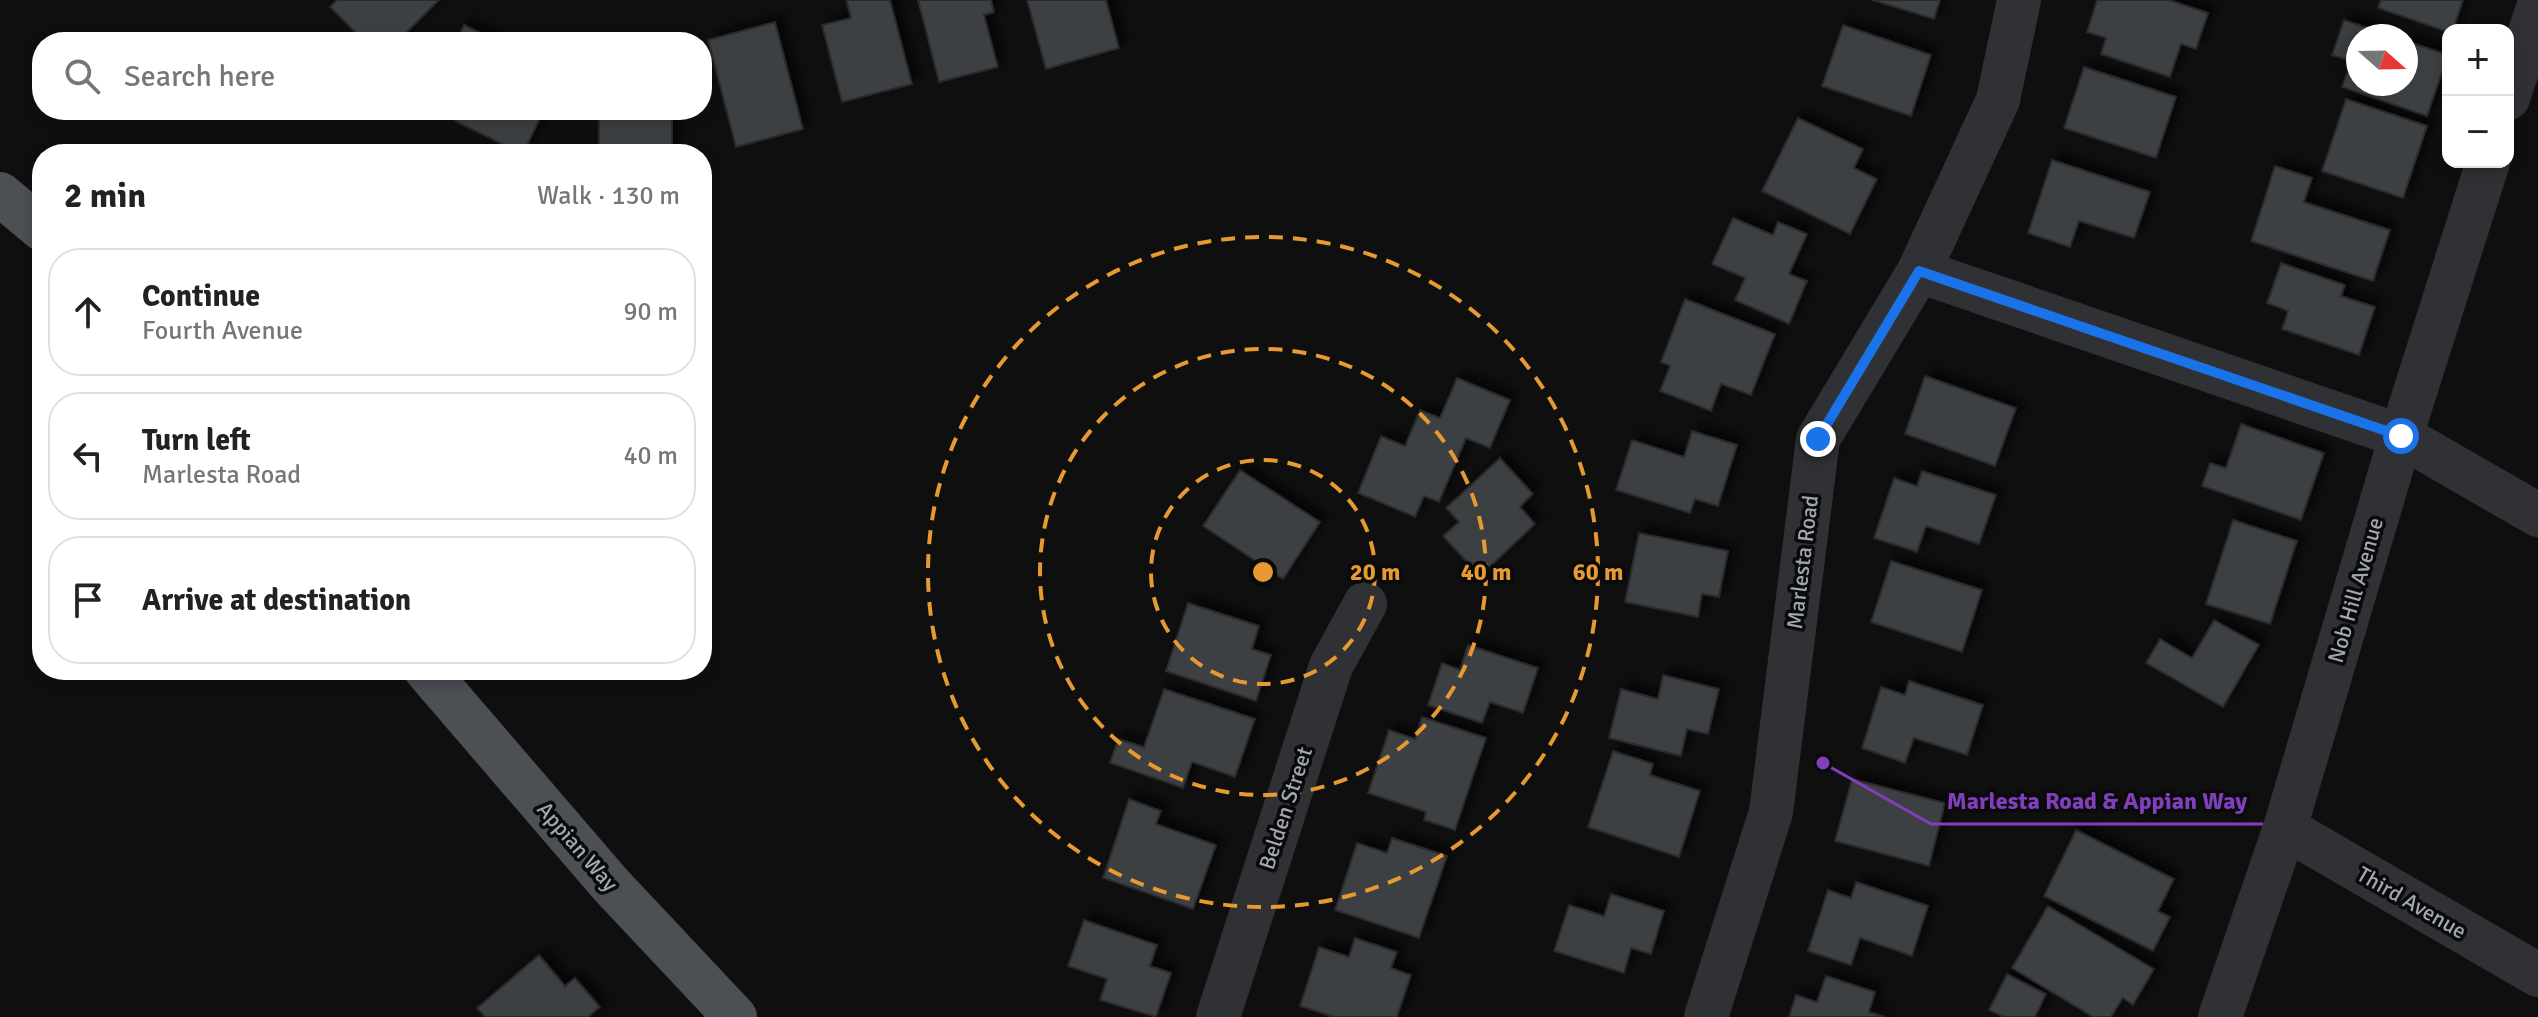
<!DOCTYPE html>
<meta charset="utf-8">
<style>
:root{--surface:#fff;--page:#f2f2f2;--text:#222;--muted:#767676;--line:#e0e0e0}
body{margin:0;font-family:Signika,sans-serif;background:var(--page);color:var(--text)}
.controls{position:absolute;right:24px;top:24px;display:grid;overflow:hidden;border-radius:16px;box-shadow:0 4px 12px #0003}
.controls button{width:72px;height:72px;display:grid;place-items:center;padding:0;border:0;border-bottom:2px solid var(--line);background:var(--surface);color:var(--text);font:40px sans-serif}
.compass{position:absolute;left:2346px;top:24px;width:72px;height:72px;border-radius:50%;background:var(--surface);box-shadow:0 4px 12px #0003;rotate:110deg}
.stop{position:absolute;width:24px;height:24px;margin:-18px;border:6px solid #1a73e8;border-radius:50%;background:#fff}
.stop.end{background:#1a73e8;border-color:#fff;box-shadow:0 2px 8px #0008}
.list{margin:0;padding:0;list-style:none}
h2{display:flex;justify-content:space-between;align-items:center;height:104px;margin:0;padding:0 32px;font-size:34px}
h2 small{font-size:26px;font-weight:400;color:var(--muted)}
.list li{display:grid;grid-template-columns:52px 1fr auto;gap:24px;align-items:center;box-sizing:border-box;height:128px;margin:0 16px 16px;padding:0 16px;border:2px solid var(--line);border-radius:32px}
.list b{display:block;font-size:30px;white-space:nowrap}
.list p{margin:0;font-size:26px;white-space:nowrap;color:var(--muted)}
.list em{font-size:26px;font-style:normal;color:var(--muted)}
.icon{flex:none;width:44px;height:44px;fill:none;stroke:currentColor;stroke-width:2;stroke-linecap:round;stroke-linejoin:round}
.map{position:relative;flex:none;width:2538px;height:1017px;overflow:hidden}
.search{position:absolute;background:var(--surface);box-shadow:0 4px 12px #0003;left:32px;top:32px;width:680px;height:88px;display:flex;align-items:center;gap:20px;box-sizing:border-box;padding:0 28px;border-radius:32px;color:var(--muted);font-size:30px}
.panel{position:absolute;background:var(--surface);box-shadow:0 4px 12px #0003;left:32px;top:144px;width:680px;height:536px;border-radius:32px}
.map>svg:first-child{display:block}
.building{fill:#3e3f43;stroke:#29292c;stroke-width:2;filter:url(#shadow)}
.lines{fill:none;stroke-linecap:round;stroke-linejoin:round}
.minor{stroke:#303135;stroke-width:44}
.major{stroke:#4c4f54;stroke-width:44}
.route{stroke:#1a73e8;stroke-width:10}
.ring{fill:none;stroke:#e69a31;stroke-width:4;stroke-dasharray:14 10}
.labels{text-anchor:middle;stroke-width:7;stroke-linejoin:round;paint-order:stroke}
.street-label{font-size:22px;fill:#a1a7b0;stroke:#0a0a0b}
.centre{fill:#e69a31;stroke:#0a0a0b;stroke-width:4}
.ring-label{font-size:24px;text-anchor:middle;font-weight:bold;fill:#e69a31;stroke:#0a0a0b;stroke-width:7;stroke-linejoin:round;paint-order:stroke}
.leader{fill:none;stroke:#813ebd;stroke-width:3}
.callout-dot{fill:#813ebd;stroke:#0a0a0b;stroke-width:3}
.callout-label{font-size:24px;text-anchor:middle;font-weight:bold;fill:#813ebd;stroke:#0a0a0b;stroke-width:7;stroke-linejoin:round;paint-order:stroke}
</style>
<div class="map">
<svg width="2538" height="1017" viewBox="0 0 2538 1017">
<defs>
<filter id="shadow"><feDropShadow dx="7" dy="-7" stdDeviation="4" flood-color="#0009"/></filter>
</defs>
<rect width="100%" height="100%" fill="#0f0f10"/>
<g class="building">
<path d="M337,0H439L397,42H365L330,7Z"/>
<path d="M846,0H890L912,84L842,102L822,25L851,18Z"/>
<path d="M918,0H991L994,12L984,15L998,67L939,82Z"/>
<path d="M1027,0H1106L1119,48L1046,69Z"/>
<path d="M1872,0H1940L1934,19Z"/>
<path d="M2097,0H2169L2208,13L2196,49L2181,44L2170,77L2101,54L2106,38L2087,32Z"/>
<path d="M2381,0H2463L2453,30L2448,32L2378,8Z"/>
<path d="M2344,20L2391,36H2358V84H2406V41L2448,55L2427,116L2342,87L2351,61L2332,55Z"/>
<path d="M775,22L803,129L736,147L708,40Z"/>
<path d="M464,25L499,42H456Z"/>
<path d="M1843,25L1931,55L1911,116L1822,86Z"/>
<path d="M2084,67L2176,97L2156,158L2064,128Z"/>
<path d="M2346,99L2427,126L2403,198L2322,171Z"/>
<path d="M461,110H544L523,154L455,121Z"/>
<rect x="599" y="110" width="73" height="44"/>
<path d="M1798,118L1863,149L1854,168L1877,179L1850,234L1762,191Z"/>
<path d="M2052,160L2150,192L2134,238L2079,221L2070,247L2028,233Z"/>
<path d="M2275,166L2312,178L2304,202L2390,230L2373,281L2251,241Z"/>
<path d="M1733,218L1773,235L1778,222L1807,234L1789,274L1807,281L1789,324L1735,300L1745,278L1712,264Z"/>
<path d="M2281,263L2345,285L2341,296L2375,307L2359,355L2282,329L2288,311L2267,303Z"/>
<path d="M1685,299L1775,334L1751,395L1721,384L1711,411L1660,391L1670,366L1661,362Z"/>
<path d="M1925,376L2016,408L1995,466L1905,434Z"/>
<path d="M1457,378L1510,400L1490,448L1466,438L1439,502L1424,496L1415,517L1358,493L1381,436L1405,446L1420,410L1440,418Z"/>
<path d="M2241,424L2324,453L2301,520L2202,486L2210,463L2226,468Z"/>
<path d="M1692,431L1737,445L1718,506L1695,499L1690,513L1616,490L1632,440L1684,457Z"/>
<path d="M1500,458L1533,494L1520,507L1535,524L1480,576L1443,536L1459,522L1446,508Z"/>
<path d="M1240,470L1320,522L1283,579L1203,526Z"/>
<path d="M1922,471L1996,495L1979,544L1926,526L1917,552L1874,538L1894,478L1917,486Z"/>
<path d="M2233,520L2297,541L2270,624L2206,604Z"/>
<path d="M1639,533L1728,551L1719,597L1702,594L1698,617L1625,602Z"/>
<path d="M1891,561L1982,590L1962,652L1871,622Z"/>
<path d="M1188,603L1259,626L1252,649L1271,655L1256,701L1166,671Z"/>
<path d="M2214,620L2259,645L2223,707L2146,663L2160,639L2192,658Z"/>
<path d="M1468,645L1538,668L1523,713L1490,702L1482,723L1428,705L1442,663L1460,670Z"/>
<path d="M1663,675L1719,689L1708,734L1687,729L1681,756L1609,738L1621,689L1658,699Z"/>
<path d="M1909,681L1983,705L1967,755L1914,738L1905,763L1862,748L1881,687L1905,695Z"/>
<path d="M1164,689L1255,719L1235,777L1192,762L1183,788L1110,763L1118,739L1144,747Z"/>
<path d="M1422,717L1486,738L1455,830L1424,820L1426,812L1368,793L1389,730L1415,739Z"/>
<path d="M1613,751L1653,764L1650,775L1700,791L1679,857L1588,827Z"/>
<path d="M1852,779L1945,803L1929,866L1835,841Z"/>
<path d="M1129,799L1161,811L1156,824L1216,845L1193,909L1103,878Z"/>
<path d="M2076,830L2174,879L2158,911L2170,917L2153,951L2044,896Z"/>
<path d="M1392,838L1447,856L1419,938L1335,910L1357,843L1387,853Z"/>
<path d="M1856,882L1928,906L1912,956L1860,938L1851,965L1808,951L1828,890L1851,898Z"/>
<path d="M1611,894L1664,911L1651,954L1631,948L1624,973L1554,951L1569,905L1604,916Z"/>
<path d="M2048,906L2154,969L2133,1005L2123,998L2111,1017H2093L2012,968Z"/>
<path d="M1084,920L1157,945L1150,966L1171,973L1156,1017L1100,1000L1107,979L1068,966Z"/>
<path d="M1355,938L1397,952L1391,968L1411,975L1397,1017H1334L1300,1006L1319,947L1349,957Z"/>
<path d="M539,955L565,986L575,978L600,1007L588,1017H485L477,1008Z"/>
<path d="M2007,974L2046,994L2035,1017H2004L1989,1010Z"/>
<path d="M1826,976L1875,992L1869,1012L1885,1017H1789L1796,995L1817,1002Z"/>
</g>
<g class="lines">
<g class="minor">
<path d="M2508,98L2538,8"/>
<path d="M1919,271L2401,436L2538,515"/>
<path d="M2285,828L2538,975"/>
<path d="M1218,1017L1331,666L1365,604"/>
<path d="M1706,1017L1771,812L1818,439L1919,271L1998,100L2019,0"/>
<path d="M2220,1017L2285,828L2401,436L2488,162"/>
</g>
<g class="major">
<path d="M0,194L42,229"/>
<path d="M426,670L610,884L735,1017"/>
</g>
</g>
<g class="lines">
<path class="route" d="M1818,439L1919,271L2401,436"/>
</g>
<g class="ring">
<circle cx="1263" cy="572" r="112"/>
<circle cx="1263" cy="572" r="223"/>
<circle cx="1263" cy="572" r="335"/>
</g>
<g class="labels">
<g class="street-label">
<text transform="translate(1802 562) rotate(-83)" y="8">Marlesta Road</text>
<text transform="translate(2355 590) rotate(-74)" y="8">Nob Hill Avenue</text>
<text transform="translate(1285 808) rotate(-72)" y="8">Belden Street</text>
<text transform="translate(578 846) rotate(49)" y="8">Appian Way</text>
<text transform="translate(2412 902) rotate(30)" y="8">Third Avenue</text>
</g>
</g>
<circle cx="1263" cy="572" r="12" class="centre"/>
<g class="ring-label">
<text x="1375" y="580">20 m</text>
<text x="1486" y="580">40 m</text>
<text x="1598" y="580">60 m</text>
</g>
<path class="leader" d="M1823 763L1931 824H2263"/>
<circle class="callout-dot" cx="1823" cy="763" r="8"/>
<g class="callout-label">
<text x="2097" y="809">Marlesta Road &amp; Appian Way</text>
</g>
</svg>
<div class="controls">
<button>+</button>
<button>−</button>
</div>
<svg class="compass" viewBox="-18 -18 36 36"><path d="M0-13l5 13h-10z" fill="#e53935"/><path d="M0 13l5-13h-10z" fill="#767676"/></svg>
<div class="stop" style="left:2401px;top:436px"></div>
<div class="stop end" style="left:1818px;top:439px"></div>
<div class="search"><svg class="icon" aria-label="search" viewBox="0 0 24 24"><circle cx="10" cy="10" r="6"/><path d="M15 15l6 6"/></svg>Search here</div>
<section class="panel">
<h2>2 min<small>Walk · 130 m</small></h2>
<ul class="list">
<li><svg class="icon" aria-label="ahead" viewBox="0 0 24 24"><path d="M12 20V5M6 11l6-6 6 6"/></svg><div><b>Continue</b><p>Fourth Avenue</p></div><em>90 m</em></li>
<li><svg class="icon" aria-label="left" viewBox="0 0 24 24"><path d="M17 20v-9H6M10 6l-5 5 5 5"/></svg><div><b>Turn left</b><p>Marlesta Road</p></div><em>40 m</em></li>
<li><svg class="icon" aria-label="arrive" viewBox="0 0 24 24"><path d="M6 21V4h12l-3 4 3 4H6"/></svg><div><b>Arrive at destination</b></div></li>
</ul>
</section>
</div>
